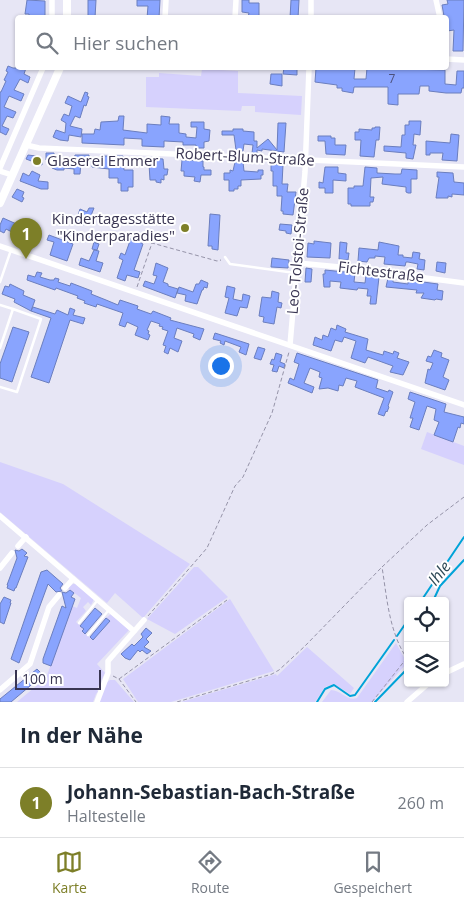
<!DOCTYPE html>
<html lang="de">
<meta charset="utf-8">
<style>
:root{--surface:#fff;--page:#f6f6f7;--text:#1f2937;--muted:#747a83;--line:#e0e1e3;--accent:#7d7f28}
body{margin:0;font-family:"Open Sans",sans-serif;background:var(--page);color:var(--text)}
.controls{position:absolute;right:15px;bottom:15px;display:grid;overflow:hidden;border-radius:5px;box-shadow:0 1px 4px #0004}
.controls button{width:45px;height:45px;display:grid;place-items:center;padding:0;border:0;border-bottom:1px solid var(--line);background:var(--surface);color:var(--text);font:25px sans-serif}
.scale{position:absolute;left:15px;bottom:12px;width:86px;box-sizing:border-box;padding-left:5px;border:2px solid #393552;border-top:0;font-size:14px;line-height:18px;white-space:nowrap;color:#393552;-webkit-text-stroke:4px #fff;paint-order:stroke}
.you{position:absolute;left:220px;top:365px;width:18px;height:18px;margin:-12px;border:4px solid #fff;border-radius:50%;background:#1a73e8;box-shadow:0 0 0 8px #1a73e833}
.badge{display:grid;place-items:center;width:32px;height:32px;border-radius:50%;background:var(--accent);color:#fff;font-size:16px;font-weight:700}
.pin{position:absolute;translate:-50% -41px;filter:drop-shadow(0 1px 2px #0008)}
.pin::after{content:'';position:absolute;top:26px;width:18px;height:15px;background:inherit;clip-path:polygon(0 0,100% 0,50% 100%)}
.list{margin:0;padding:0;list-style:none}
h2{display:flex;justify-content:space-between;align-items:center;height:65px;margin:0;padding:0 20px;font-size:21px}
h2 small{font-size:16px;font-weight:400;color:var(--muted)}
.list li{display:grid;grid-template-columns:32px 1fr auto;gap:15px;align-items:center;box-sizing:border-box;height:70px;padding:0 20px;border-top:1px solid var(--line)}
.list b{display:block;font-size:19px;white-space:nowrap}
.list p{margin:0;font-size:16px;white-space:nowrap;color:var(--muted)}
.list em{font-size:16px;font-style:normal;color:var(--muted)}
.icon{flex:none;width:28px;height:28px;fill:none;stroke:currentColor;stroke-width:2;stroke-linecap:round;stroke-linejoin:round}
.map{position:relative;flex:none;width:464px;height:702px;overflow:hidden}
.search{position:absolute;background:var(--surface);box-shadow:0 1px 4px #0004;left:15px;right:15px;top:15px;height:55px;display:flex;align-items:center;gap:12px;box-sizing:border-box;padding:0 18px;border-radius:5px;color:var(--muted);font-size:19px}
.sheet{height:135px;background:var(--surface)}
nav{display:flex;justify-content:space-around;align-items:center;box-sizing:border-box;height:70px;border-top:1px solid var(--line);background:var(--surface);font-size:14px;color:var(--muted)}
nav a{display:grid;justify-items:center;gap:2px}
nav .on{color:var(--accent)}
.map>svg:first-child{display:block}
.green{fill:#d6d1fd}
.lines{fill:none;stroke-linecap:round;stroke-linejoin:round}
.stream{stroke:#00a3d8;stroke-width:2}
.building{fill:#89a4fe;stroke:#6b7ebe}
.path{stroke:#9593a8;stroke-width:1;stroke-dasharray:4 2.5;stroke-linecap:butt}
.lane{stroke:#fff;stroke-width:2.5}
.street{stroke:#fff;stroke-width:5.5}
.secondary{stroke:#fff;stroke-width:8}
.poi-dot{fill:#7d7f28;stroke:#fff;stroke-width:2}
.labels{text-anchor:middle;stroke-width:4;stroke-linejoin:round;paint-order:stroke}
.number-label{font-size:12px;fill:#4d517d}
.street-label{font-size:15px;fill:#393552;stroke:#fff}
.poi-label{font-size:15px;fill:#393552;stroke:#fff;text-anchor:start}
.water-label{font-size:16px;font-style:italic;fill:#2e4956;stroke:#fff}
</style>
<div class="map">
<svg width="464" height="702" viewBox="0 0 464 702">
<rect width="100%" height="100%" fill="#e7e6f5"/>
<g class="green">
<path d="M202,69L238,71V93L302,96L301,115L255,112V106H242L241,111L146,107V77H159V73L201,76Z"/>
<path d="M427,432L464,446V465L421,449Z"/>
<path d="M0,462L63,484L190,564L143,618L115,593L107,603L0,512Z"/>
<path d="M194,567H198L228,597L175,634L147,619Z"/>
<path d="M76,584L94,599L91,605L88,602L83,607L86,611L76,622L84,629L82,631L93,640L110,621L106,618L111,614L129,630L97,664L105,673L97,689L98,692L96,694L93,702H17L46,678L72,606L77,608L81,598L68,588L73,584Z"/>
<path d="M230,599L274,671L171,702H138L123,679Z"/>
<path d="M396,643L407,663L372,702H322L331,690C341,690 348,702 357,698Z"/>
<path d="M307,647L354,688L350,694L334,684L325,687L315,702H181L276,674L277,676Z"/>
<path d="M110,680H115L134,702H99L106,683Z"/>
</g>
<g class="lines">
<g class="stream">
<path d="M421,601L464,537"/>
<path d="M433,601L440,586L464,560"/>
<path d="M397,636L408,620"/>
<path d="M317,702L325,689L334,685L350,696L355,695L394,640"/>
<path d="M375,702L408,668"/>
</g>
</g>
<g class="building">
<path d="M27,0L45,1V18H29V14H25Z"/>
<path d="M88,0H96L95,18H88Z"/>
<path d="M137,0H160L159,18H147L148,6H137Z"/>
<path d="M242,0H249V3H259V18H251L248,17L249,13L242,12Z"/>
<path d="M291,0H299L298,18H290Z"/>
<path d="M447,0H464L463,51H453L454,30L447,31L446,16H444L442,5L448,4Z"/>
<path d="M8,66L13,68H26L24,74L30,77L28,83L20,79L14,90L24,94L21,101L9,96L4,107L16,112L13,118L7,116L2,126L9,129L6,135L0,132V92H1L6,81L4,80L8,72L6,71Z"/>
<path d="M284,68H297V75L283,74Z"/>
<path d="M316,68H355L354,79H366L367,68L445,70V84L456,85L457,71H464V88H462L461,93H446L429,91V86H420L419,94H398V105L388,104V87H354L353,93L342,91V88H337V85L315,82Z"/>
<path d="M271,74H282V86L270,84Z"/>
<path d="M85,92L88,93L87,96L89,97L86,106L84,105L80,118L75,116L70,126L82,129L81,137L69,135L68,141L60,140L53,137L56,130L65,133L66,123L61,120L64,114L69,116L72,106L65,103L68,96L81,102Z"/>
<path d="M119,116H124L123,130L147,133V124L161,125V116L170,117L169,124H179V133L186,134V137L196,138L197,127H191V122H204V129L210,130L209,141L204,142V148H196V145H183V142L165,141H164V147L142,146V139L124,138V145L82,143V134H94L95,129L100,130L101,122L118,121Z"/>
<path d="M409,121H421L420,135L414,134L413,145H416L413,159L406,158V153L384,151V146L401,147L402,135H405V125H409Z"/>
<path d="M278,123H286L284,152L262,149V151L257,150V153H252L253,145L244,144L243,151L236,150L234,135H222V131H233V129H243V131L254,132V141H257V148L268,139L277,150Z"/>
<path d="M375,127H380L379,140H376L374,157L360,156L361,140H355V132H359V129L372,130V128H375Z"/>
<path d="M451,134L459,135L457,161L442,160L443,153H430V155H426V141L450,143Z"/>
<path d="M318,136H331V138H335V145H346L345,155L326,154L325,141H318Z"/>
<path d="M46,153H54V156H59V162L73,163L75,155H89V162H81L80,174H74V169L64,168V170H57L52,168L53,161L46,160Z"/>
<path d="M28,155L36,156L42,160V165L26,159Z"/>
<path d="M102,156H123L124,170H133V187H128V191H121V183H118V178H109V169L92,167V162L102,163Z"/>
<path d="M151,158L163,159L164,169H168L167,175H164V180L161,179V183L156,182V180H150L149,164L151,165Z"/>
<path d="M182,160L203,161V167H204V170H211V175H201L200,182L194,181L195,177L184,176V171H181Z"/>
<path d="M235,162H243L244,171L258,172V170H263V175H261V179L241,180V186H238V189H234V191H229V180H224V173H230V170L233,171Z"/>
<path d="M271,164L283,165L282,184H288L287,192H296L293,215L283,214V211H281L282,196H277V186H273V171H271Z"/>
<path d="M325,167H338V173L346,174V181L333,180V193H325V188H319V182L323,183Z"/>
<path d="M365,167L377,168V173L395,174H401L402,169L417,170V179H411V193H408L406,192V187L382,184L383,177L371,178L370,197H374L373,202H370V206H351V204H348V188H354V186H363Z"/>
<path d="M32,171L40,175L38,181L48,182V189H41L20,181L23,173L29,176Z"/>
<path d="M437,172L453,173L454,182L464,183V195L452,194V197L448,196V198H436L439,177H437Z"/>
<path d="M17,189L24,192L22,197L24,198L22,202L12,197Z"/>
<path d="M89,208H94L90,218L87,217L84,225L76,221L80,209L87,212Z"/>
<path d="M210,214L220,215L218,250L212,249V246H208Z"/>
<path d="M3,218L21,226L24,220L29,223L26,230H36L33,239L25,236L24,240L17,237L18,235L6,229L4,233L0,231V225Z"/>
<path d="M280,224L292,225L291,234L286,233V231L279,230Z"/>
<path d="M89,232L99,235L96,243L99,244L97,250L92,249L94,242L96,243L86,239Z"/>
<path d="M49,235L73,244L67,261L50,255L54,242L47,240Z"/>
<path d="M131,238L143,244L134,270L140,272L138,278L127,275L125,281L117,278L123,260L119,258L121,253L125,255Z"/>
<path d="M314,241L331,243L330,258L307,257L308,243L314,244Z"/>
<path d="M340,242L347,243L346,253H349L348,260L339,259Z"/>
<path d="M379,242L399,246L398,255H403V257L412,258L413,252L420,253L419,259L425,260L424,270L417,269L418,264L408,262H406L405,266L384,264L385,257L375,256V258H369L367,262L358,261L359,248L378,250Z"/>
<path d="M94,250L99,251L96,261L103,263L100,272L79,265L81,258L89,261Z"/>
<path d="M272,258L289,260L288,268L271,267Z"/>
<path d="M437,262L446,263L445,273L436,271Z"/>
<path d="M156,263L168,268L163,282L168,284V286L178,289L175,298L143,286L145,281L154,284L157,276L153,275Z"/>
<path d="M306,268L312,269L311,282H305Z"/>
<path d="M325,270L355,273L354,282L365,283L366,275L379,277L376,304H370L371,296H367L368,289L358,288L357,290L340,288L341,282L330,281V287H324L323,274H325Z"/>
<path d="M37,272L42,273L40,277L50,280H54L55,278L59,279L58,282L70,286L71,283L92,291L91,294L106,300L118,305L120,300L138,306L137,309L151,314L153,311L171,318L170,320L204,329L200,340L193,337L194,334L177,328L174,338L182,341L178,352L170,348L168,354L164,352L166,346L163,345L168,331L162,329L163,327L159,326L160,324L151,321L147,330L149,331L148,334L150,335L148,340L135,335L138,327L127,322L125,327L119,325L123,313L97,304L96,307L84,303L85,301L77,298L78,296L56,288L55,290L27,280L28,275L35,277Z"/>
<path d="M388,278H393V282L408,284V280L438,284L437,290L443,291L442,300L436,299L435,300L421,298L424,293H416L417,290L386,287Z"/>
<path d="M201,280L208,283L207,288L204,287L203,290H202L197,304L185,301L186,295L177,293L179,287L193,292L196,284H199Z"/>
<path d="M10,284L24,291L23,295L35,300L31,311L14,302L15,299L2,294L5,286L9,287Z"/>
<path d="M227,286L235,288L233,299L242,301L243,294L250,296L247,308L240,307L237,316L225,313L229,298L225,297Z"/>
<path d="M272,291L279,293L278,302L282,303L281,308L277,307L274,324L263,322L264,317L259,316L262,297L271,298Z"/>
<path d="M33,307L55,314L57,310L68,315L70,308L75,310L73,315L85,318L83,324L70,320L49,383L31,377L51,318L31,311Z"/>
<path d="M337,325L346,329L345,332L368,339L366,350L383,355L384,351L393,354L394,351L399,353L397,358L409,362L403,375L390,372L393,366L368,357L365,363L351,358L356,341L344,337L342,342L335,340L331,351L313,345L315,337L322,340L323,335L328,337L331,328L336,330Z"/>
<path d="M13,327L29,332L12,382L0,378V364Z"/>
<path d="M215,333L249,344L246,355L239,352L241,347L225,341L224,345L220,343L221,341L213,339Z"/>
<path d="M258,347L265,349L261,360L254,358Z"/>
<path d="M434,350L442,353L441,357L449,360L443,377L449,380L445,390L425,383L428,369L430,370L433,363L426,361L428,356L431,357Z"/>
<path d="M276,353L282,355L280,362L285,364L284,368L279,366L277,372L272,371L274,365L270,364L272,359L274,360Z"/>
<path d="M297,353L378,380L376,388L388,392L389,390L393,392L388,406L389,407L387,412L386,411L384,416L378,414L384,398L355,387L357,381L346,378L343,386L339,385L338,391L328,388L319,389L322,378L319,377L320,372L310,368L304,383L314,387L312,393L288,383L290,378L294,380L299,364L294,362Z"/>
<path d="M410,392L446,404L444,412L464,417V424L461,423L460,428L458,427L453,442L434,435L439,422L434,420L436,409L427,406L419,430L410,427L413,418H410L415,402L408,399Z"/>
<path d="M22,549L27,553L24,556L28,557L16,588H15L14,591L7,588L8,585H7L17,558L15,550L19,551Z"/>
<path d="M47,570L63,584L60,588L62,591L56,592L48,584L19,663L11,659L41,572Z"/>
<path d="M70,590L74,593L71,597L75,599L51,666L43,663V659L62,606L66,608L62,592L66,593Z"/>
<path d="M4,597L11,600L10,603H11L4,624L0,622V604Z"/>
<path d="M95,608L102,614L85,634L82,631L84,629L80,626Z"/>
<path d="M106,618L110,621L93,640L90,637Z"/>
<path d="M146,628L152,633L146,639L149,642L144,647L151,651L147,654L142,650L140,652L138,650L130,660L125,658L121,654L132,644L134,646L143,637L141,634Z"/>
<path d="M37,669L43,675L11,702H0V699Z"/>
</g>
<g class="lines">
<g class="path">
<path d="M137,287L152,243L217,261L221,260"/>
<path d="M148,616L207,548L235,486L243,477L272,413L289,352"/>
<path d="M408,660C389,633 387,598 382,567L427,525L464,497"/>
<path d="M113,676L119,679L136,702"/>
<path d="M119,679L227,600"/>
<path d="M177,702L272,674L279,670L305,646L382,567"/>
<path d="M372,702L406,659"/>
</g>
<g class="lane">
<path d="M225,257L230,264L295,273"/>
<path d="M0,282L11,250"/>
<path d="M0,305L13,309"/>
<path d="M0,348L13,309L41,319L17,392L0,387"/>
<path d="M79,623L97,601"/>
<path d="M88,635L108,611"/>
</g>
<g class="street">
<path d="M436,0L440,18"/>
<path d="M52,18V0"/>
<path d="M165,18L166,0"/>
<path d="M235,18L236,0"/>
<path d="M311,18V0"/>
<path d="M446,59L464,60"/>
<path d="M26,145L39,148L464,167"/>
<path d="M0,168L43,68"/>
<path d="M0,171L12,175"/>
<path d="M0,246L464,405"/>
<path d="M298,263L350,268L464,283"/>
<path d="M290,345L305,172L309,68"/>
<path d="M0,516L134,631"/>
<path d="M18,546L26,537"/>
<path d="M0,568L12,553"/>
<path d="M65,588L73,579"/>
<path d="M445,673L464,664"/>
<path d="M0,690L30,664L49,607L59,595"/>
<path d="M97,702L108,673V661L144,620"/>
<path d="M407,702L429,683"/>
</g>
<g class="secondary">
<path d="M67,18V0"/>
<path d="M0,203L60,68"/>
</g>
</g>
<g class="poi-dot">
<circle cx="37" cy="161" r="5"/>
<circle cx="185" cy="228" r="5"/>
</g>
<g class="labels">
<g class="number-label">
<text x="392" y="83">7</text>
</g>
<g class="street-label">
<text transform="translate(245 157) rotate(3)" y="5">Robert-Blum-Straße</text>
<text transform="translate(298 251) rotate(-85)" y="5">Leo-Tolstoi-Straße</text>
<text transform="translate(381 272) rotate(7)" y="5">Fichtestraße</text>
</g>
<g class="poi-label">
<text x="47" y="166">Glaserei Emmer</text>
<text x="175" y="224" text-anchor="end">Kindertagesstätte<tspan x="175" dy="17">"Kinderparadies"</tspan></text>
</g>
<g class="water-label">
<text transform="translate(439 573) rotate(-52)" y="6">Ihle</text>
</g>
</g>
</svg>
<div class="controls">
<button><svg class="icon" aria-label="locate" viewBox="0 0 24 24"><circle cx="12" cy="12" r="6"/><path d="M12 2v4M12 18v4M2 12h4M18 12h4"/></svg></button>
<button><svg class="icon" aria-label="layers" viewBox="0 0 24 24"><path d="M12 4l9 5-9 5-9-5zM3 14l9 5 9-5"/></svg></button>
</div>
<div class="scale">100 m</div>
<div class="you"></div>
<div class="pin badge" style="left:26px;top:259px">1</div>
<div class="search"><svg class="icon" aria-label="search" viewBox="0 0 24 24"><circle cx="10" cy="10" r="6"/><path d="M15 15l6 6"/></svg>Hier suchen</div>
</div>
<section class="sheet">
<h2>In der Nähe<small></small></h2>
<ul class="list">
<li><span class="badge">1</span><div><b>Johann-Sebastian-Bach-Straße</b><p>Haltestelle</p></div><em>260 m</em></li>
</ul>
</section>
<nav>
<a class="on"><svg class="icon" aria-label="map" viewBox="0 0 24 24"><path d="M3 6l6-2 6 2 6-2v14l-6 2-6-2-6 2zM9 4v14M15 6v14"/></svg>Karte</a>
<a><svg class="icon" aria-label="directions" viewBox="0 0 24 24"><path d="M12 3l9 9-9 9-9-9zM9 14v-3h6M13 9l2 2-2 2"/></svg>Route</a>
<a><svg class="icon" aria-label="saved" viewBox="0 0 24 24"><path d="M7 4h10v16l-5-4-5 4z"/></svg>Gespeichert</a>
</nav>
